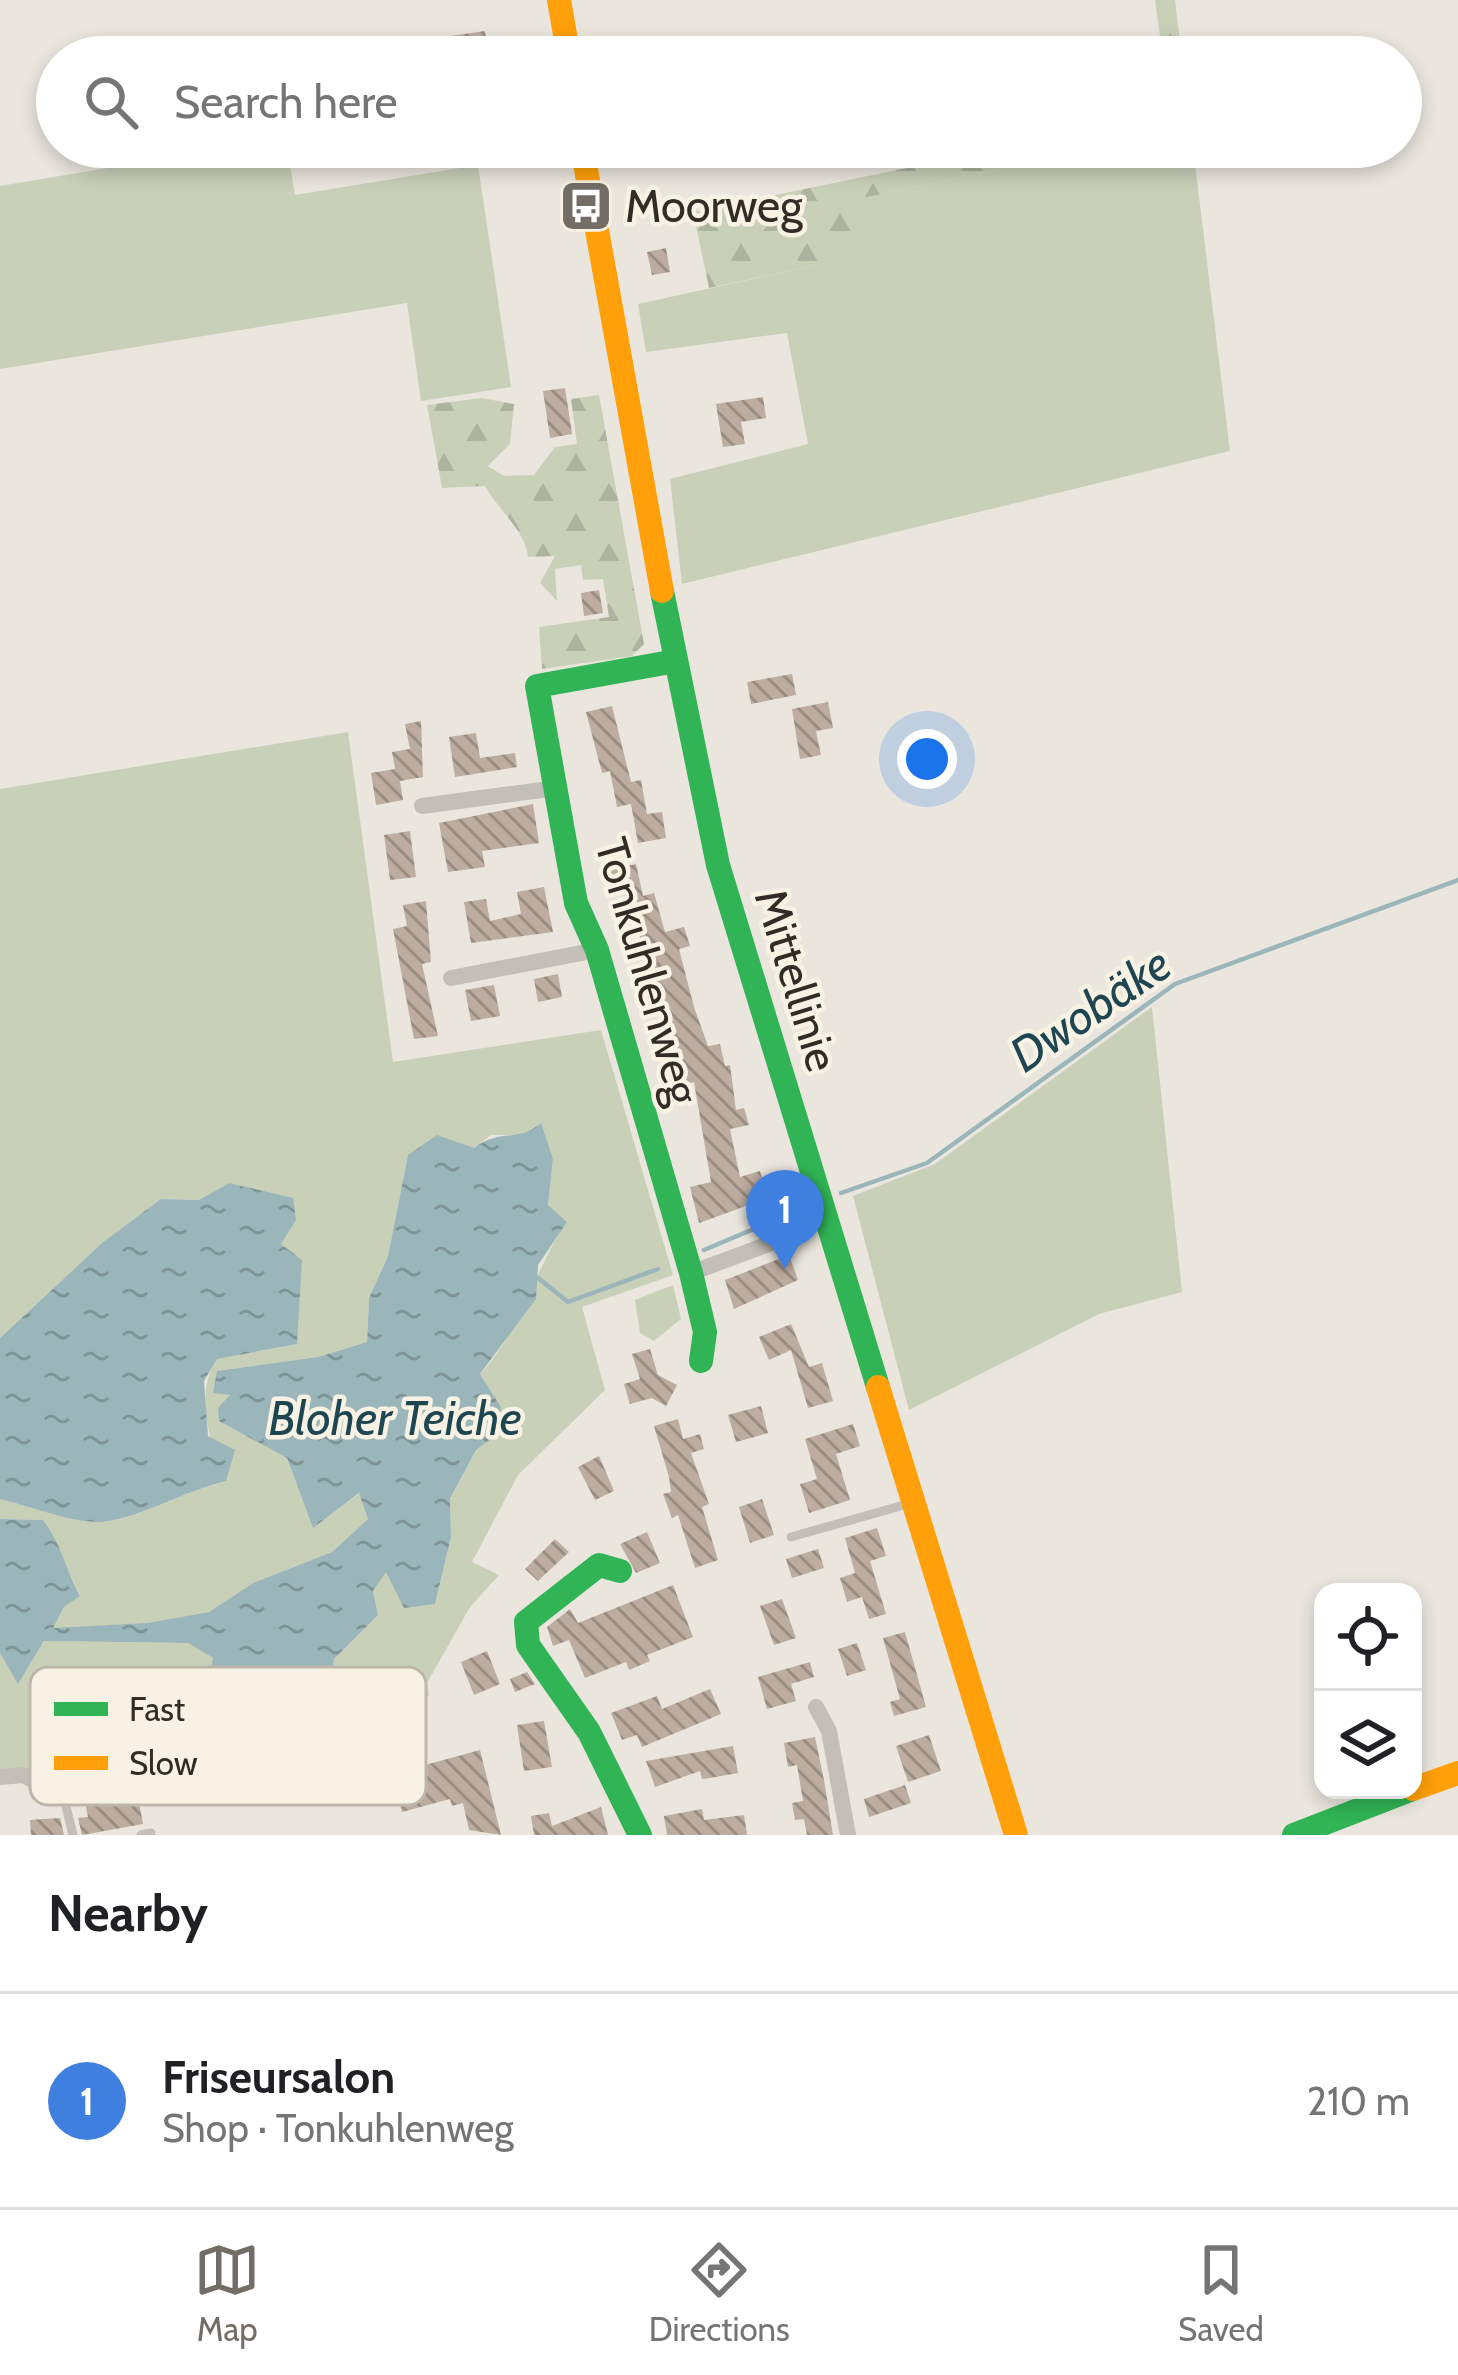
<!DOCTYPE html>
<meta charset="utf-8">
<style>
:root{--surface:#fff;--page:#f2f2f2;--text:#202124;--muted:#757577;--line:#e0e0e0;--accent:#736d66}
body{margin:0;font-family:Cabin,sans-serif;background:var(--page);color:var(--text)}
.controls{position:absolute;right:36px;bottom:36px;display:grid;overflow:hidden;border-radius:24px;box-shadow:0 6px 18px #0003}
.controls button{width:108px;height:108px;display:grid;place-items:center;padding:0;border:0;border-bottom:3px solid var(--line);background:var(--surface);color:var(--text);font:60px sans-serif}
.you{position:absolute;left:927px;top:759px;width:42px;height:42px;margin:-30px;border:9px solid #fff;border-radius:50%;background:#1a73e8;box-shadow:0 0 0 18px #1a73e833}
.badge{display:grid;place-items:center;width:78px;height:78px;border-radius:50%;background:var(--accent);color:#fff;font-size:39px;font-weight:700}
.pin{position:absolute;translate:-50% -99px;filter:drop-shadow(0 3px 6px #0008)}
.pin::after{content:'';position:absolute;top:63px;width:42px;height:36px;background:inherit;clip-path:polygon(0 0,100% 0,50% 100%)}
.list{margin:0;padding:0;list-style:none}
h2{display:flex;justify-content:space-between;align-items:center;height:156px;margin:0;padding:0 48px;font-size:51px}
h2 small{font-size:39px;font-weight:400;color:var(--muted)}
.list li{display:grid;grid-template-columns:78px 1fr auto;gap:36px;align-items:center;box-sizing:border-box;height:216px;padding:0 48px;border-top:3px solid var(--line)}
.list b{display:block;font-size:45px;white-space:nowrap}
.list p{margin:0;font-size:39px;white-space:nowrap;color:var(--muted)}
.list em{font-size:39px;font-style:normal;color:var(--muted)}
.icon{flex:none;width:66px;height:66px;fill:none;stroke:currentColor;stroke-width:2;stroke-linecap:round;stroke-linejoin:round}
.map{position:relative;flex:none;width:1458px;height:1835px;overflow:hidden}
.search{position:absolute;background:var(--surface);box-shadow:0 6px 18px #0003;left:36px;right:36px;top:36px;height:132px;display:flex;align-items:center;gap:30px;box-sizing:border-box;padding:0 42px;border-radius:66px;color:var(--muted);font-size:45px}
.sheet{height:372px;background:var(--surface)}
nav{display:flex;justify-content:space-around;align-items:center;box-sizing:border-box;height:168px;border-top:3px solid var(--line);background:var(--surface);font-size:33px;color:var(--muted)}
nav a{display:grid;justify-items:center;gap:6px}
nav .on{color:var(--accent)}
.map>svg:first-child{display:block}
.green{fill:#c8d0b8}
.forest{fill:url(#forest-firs)}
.water{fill:url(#water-ripples)}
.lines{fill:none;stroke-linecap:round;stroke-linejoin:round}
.stream{stroke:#9bb6ba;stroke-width:4.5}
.building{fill:url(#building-back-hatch)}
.lane{stroke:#c3beb7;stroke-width:9}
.street{stroke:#c3beb7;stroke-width:16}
.fast{stroke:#30b455;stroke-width:24}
.slow{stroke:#ff9f0a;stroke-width:24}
.labels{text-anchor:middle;stroke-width:9;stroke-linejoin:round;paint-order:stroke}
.poi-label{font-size:45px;fill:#332c26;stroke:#f8f2e4;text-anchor:start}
.street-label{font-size:45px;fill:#332c26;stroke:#f8f2e4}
.water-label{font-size:48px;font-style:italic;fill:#1e4652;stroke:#f8f2e4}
.key{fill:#f8f2e4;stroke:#bdb7ab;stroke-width:3}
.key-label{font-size:33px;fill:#332c26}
</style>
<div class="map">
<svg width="1458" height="1835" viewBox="0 0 1458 1835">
<defs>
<pattern id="forest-firs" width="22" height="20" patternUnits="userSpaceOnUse" patternTransform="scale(3)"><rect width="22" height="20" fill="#c8d0b8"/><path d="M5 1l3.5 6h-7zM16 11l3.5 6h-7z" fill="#acb39e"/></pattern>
<pattern id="water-ripples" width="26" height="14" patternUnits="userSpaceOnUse" patternTransform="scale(3)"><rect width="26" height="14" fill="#9bb6ba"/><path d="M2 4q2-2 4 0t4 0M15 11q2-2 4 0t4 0" fill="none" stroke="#7f9497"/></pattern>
<pattern id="building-back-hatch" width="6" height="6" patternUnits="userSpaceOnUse" patternTransform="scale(3)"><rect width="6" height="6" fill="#bdada0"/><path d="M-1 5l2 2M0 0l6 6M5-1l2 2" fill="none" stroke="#9a8d82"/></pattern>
</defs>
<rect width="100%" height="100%" fill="#eae6de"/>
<g class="green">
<path d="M233,147H287L295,195L478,165L511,387L421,401L407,303L0,369V186Z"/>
<path d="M1106,147H1193L1230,451L682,584L670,479L808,444L787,333L646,352L638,304L858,256L857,199Z"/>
<path d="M348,732L393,1062L601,1030L673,1275L582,1307L605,1390L518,1475L472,1562L499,1575L470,1607L427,1683L429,1695L370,1772L111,1739L132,1776L73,1794L64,1760L23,1775L0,1777V1653L18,1683L44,1641L189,1643L213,1658L203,1694L326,1722L334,1659L378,1615L373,1591L386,1571L435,1604L451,1537L450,1500L476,1450L499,1433L501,1407L480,1374C520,1332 534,1271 566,1222L548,1205L553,1159L527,1135H491L474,1148L408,1155L388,1256L369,1298L367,1342L318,1357L217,1371L231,1394L219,1421L287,1458L313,1527L360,1493L368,1519L332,1552L253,1583L209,1612L148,1623L51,1629L64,1607L80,1595C66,1570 61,1543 43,1520L0,1519V1499C30,1506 70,1523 101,1522C135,1520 188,1490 226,1481C210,1441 194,1399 216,1359L297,1344L281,1244L229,1183L199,1200L161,1199L103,1242L0,1338V789Z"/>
<path d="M1152,1007L1182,1292L1099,1314L909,1410L853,1196L935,1164Z"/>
<path d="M673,1285L681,1319L654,1341L640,1333L635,1300Z"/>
</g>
<g class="forest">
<path d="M1155,0H1175L1182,57H1163Z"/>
<path d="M1009,147H1106L858,199L859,256L709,288L693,212Z"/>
<path d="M599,395L644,644L632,656L542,669L539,627L609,617L603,579L583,580L581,565L555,569L557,601L540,583L555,556L528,557C526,531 498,510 485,486L442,488L427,405L482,398L514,404L510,444L488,466L504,476L534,475L555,447L577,444L571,399Z"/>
</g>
<g class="water">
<path d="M541,1123L553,1159L548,1205L567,1222L538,1265L536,1299L480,1374L501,1407L499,1433L476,1450L450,1499L451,1537L435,1604L404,1608L386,1572L373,1591L378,1615L334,1659L326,1722L288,1746L240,1751C206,1723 202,1699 213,1658L188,1643L44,1641L18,1684L0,1653V1519L43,1520C61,1543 66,1570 80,1596L64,1607L53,1628L147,1623L209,1612L253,1583L332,1552L368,1519L359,1493L313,1528L287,1458L219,1421L218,1408L230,1395L213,1393L217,1371L318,1357L367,1342L369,1298L388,1256L408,1155L437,1135L474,1148C500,1128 518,1143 541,1123Z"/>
<path d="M229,1183L293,1198L296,1220L281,1244L302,1260L297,1344L217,1359L204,1381L208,1436L235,1450L226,1481C187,1490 135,1520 101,1522C70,1523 30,1506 0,1499V1338L103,1242L161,1199L199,1200Z"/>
</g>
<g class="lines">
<g class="stream">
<path d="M841,1193L927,1163L1175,984L1458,880"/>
<path d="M704,1250L794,1212"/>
<path d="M537,1277L568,1302L658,1269"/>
</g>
</g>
<g class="building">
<path d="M485,31L489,57H364L363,49Z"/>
<path d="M666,248L670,272L652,275L647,252Z"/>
<path d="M565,388L572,434L550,438L543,391Z"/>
<path d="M763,397L766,418L741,422L745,444L723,447L716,404Z"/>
<path d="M599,590L603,613L584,616L581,593Z"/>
<path d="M792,674L796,695L751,704L747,682Z"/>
<path d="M828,702L833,728L816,731L821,755L800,759L792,709Z"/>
<path d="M612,706L631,782L641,780L647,814L662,812L666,838L638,843L631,804L617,807L610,771L602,773L586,712Z"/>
<path d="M421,721L423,777L400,781L403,800L376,805L371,773L395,769L392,752L410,749L405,724Z"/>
<path d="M476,733L480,758L515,753L517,767L455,777L449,737Z"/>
<path d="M533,804L539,843L482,851L485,867L448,872L439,823Z"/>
<path d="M410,831L416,877L390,880L384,835Z"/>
<path d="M636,864L643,896L654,893L665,932L684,927L690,946L679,949L694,1007L708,1046L720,1044L725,1066L730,1065L736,1110L744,1108L749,1125L730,1129L740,1177L760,1171L768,1198L699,1223L690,1187L711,1182L694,1082L678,1086L650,958L632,963L627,942L640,938L627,886L613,889L608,870Z"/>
<path d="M544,887L553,932L471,943L464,902L486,899L490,921L521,914L517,892Z"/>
<path d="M426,901L431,962L422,964L438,1036L414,1039L393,929L407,926L403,905Z"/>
<path d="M558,974L562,997L538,1002L534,979Z"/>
<path d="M494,985L500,1016L471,1021L465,990Z"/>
<path d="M789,1255L798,1280L734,1309L725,1280Z"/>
<path d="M791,1324L809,1367L822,1363L833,1401L808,1408L791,1350L769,1360L759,1337Z"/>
<path d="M650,1349L658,1375L677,1385L666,1406L652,1398L630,1404L624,1384L640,1379L632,1354Z"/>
<path d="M761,1406L768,1433L736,1442L728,1415Z"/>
<path d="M678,1419L683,1439L700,1434L704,1449L691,1453L709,1504L702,1507L718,1560L695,1568L678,1515L672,1518L663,1494L671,1492L669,1477L654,1426Z"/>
<path d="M853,1424L860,1446L836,1454L850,1500L809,1513L800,1484L817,1479L805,1439Z"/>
<path d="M599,1456L614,1491L595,1500L578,1467Z"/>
<path d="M762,1499L774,1535L750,1543L739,1507Z"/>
<path d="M877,1528L886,1556L870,1561L886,1614L869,1619L862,1597L847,1602L840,1578L855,1573L845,1538Z"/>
<path d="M647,1532L660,1563L636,1573L620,1544Z"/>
<path d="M555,1539L569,1552L538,1581L525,1569Z"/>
<path d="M818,1549L824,1568L792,1578L786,1559Z"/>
<path d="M673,1585L693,1637L647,1655L650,1661L629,1670L626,1662L585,1678L569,1640L553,1646L547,1627L570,1609L578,1623Z"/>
<path d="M782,1599L796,1638L774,1645L760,1606Z"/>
<path d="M905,1632L926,1707L894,1716L890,1702L900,1699L883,1638Z"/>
<path d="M857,1643L866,1670L847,1676L838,1649Z"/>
<path d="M487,1651L500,1684L474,1695L461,1662Z"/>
<path d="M810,1662L814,1677L791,1684L796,1701L767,1709L758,1677Z"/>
<path d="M527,1672L535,1684L515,1692L510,1679Z"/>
<path d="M710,1689L721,1714L642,1747L637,1735L622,1740L611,1713L657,1696L662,1709Z"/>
<path d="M544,1721L552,1767L524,1771L517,1725Z"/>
<path d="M929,1735L941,1771L908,1782L896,1746Z"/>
<path d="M815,1737L824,1780L833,1835H807L804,1819L795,1820L792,1803L803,1801L797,1765L788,1767L784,1743Z"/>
<path d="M733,1746L738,1773L710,1778L702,1779L700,1771L655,1787L646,1761Z"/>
<path d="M480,1750L501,1835L469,1830L463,1803L452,1806L450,1799L402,1812L392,1774Z"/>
<path d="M905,1785L911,1803L869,1817L864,1799Z"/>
<path d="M137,1792L143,1824L82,1835L78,1818L88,1817L85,1802Z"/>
<path d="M601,1807L608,1835H534L531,1816L549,1813L552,1826Z"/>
<path d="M702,1809L704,1820L744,1815L747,1835H667L664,1816Z"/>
<path d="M60,1818L64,1835H31L30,1820Z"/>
</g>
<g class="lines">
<g class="lane">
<path d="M791,1537L911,1503"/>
<path d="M47,1787L65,1802L73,1835"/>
<path d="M141,1835L151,1833"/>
</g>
<g class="street">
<path d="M422,806L556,788"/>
<path d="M451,978L597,950"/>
<path d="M691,1273L782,1239"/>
<path d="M816,1707L829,1731L848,1835"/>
<path d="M0,1777L23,1775L47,1787"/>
</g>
<g class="fast">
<path d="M662,591L718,865L878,1387"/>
<path d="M676,661L537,686L576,903L597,950L691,1273L705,1332L701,1361"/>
<path d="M620,1571L599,1565L526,1622L528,1645L589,1732L640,1835"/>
<path d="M1294,1835L1410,1790"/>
</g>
<g class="slow">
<path d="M559,0L569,57"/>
<path d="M582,147L662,591"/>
<path d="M878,1387L1016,1835"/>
<path d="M1413,1789L1458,1773"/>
</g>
</g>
<defs>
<g id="bus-square" transform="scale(2.7)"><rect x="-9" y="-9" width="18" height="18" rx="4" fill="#736d66" stroke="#f8f2e4"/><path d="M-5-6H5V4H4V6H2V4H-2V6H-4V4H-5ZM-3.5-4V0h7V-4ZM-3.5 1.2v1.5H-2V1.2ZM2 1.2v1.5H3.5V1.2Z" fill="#fff"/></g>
</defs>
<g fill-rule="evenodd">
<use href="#bus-square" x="586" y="206"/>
</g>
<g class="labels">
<g class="poi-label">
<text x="625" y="222">Moorweg</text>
</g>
<g class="street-label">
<text transform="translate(648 971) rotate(74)" y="16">Tonkuhlenweg</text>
<text transform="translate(797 980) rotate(73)" y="16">Mittellinie</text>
</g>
<g class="water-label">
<text transform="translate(1090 1009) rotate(-34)" y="17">Dwobäke</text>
<text x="395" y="1435">Bloher Teiche</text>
</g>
</g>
<rect x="30" y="1667" width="396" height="138" rx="18" class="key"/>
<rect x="54" y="1702" width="54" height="14" fill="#30b455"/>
<rect x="54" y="1756" width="54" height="14" fill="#ff9f0a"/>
<g class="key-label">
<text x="129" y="1721">Fast</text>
<text x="129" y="1775">Slow</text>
</g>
</svg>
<div class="controls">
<button><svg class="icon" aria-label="locate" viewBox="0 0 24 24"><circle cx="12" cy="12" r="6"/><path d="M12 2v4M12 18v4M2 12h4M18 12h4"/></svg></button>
<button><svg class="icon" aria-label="layers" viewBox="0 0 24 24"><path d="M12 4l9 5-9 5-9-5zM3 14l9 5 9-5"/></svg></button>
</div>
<div class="you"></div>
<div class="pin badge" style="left:785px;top:1269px;background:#3f7fe0">1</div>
<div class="search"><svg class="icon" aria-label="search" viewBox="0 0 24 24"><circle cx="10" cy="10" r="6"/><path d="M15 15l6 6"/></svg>Search here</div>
</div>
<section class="sheet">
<h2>Nearby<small></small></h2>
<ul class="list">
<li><span class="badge" style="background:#3f7fe0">1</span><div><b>Friseursalon</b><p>Shop · Tonkuhlenweg</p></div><em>210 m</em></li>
</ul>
</section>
<nav>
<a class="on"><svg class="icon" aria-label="map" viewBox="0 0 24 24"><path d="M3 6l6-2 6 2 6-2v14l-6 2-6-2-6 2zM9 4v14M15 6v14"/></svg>Map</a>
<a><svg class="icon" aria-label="directions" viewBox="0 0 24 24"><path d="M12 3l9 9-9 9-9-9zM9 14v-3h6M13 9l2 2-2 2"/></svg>Directions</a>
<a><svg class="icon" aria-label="saved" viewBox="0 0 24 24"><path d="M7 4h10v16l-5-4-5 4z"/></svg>Saved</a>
</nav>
